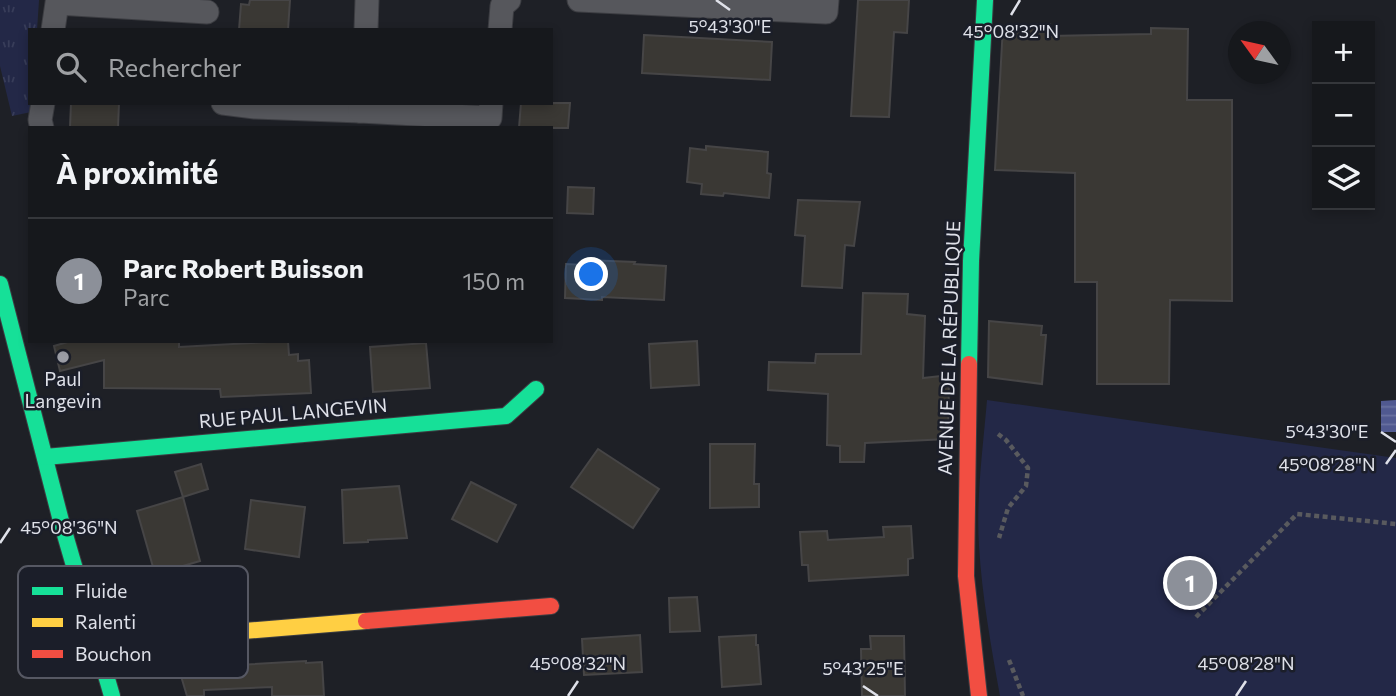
<!DOCTYPE html>
<html lang="fr">
<meta charset="utf-8">
<style>
:root{--surface:#16181c;--page:#1f2125;--text:#f1f3f6;--muted:#9ea0a3;--line:#35373b;--accent:#8c9099}
body{margin:0;font-family:Commissioner,sans-serif;background:var(--page);color:var(--text)}
.controls{position:absolute;right:21px;top:21px;display:grid;overflow:hidden;border-radius:0px;box-shadow:0 4px 10px #0003}
.controls button{width:63px;height:63px;display:grid;place-items:center;padding:0;border:0;border-bottom:2px solid var(--line);background:var(--surface);color:var(--text);font:35px sans-serif}
.compass{position:absolute;left:1228px;top:21px;width:63px;height:63px;border-radius:50%;background:var(--surface);box-shadow:0 4px 10px #0003;rotate:303deg}
.you{position:absolute;left:592px;top:275px;width:24px;height:24px;margin:-18px;border:5px solid #fff;border-radius:50%;background:#1a73e8;box-shadow:0 0 0 10px #1a73e833}
.badge{display:grid;place-items:center;width:46px;height:46px;border-radius:50%;background:var(--accent);color:#fff;font-size:23px;font-weight:700}
.pin{position:absolute;translate:-50% -50%;border:4px solid #fff;box-shadow:0 2px 7px #0006}
.list{margin:0;padding:0;list-style:none}
h2{display:flex;justify-content:space-between;align-items:center;height:91px;margin:0;padding:0 28px;font-size:30px}
h2 small{font-size:23px;font-weight:400;color:var(--muted)}
.list li{display:grid;grid-template-columns:46px 1fr auto;gap:21px;align-items:center;box-sizing:border-box;height:126px;padding:0 28px;border-top:2px solid var(--line)}
.list b{display:block;font-size:26px;white-space:nowrap}
.list p{margin:0;font-size:23px;white-space:nowrap;color:var(--muted)}
.list em{font-size:23px;font-style:normal;color:var(--muted)}
.icon{flex:none;width:38px;height:38px;fill:none;stroke:currentColor;stroke-width:2;stroke-linecap:round;stroke-linejoin:round}
.map{position:relative;flex:none;width:1396px;height:696px;overflow:hidden}
.search{position:absolute;background:var(--surface);box-shadow:0 4px 10px #0003;left:28px;top:28px;width:525px;height:77px;display:flex;align-items:center;gap:18px;box-sizing:border-box;padding:0 24px;border-radius:0px;color:var(--muted);font-size:26px}
.panel{position:absolute;background:var(--surface);box-shadow:0 4px 10px #0003;left:28px;top:126px;width:525px;height:217px;border-radius:0px}
.map>svg:first-child{display:block}
.grass{fill:url(#grass-tufts)}
.park{fill:#232847}
.water{fill:url(#water-rules)}
.building{fill:#3a3834;stroke:#464546;stroke-width:2}
.lines{fill:none;stroke-linecap:round;stroke-linejoin:round}
.street-casing{stroke:#3c3d42;stroke-width:25}
.fast-casing{stroke:#3c3d42;stroke-width:18}
.slow-casing{stroke:#3c3d42;stroke-width:18}
.jam-casing{stroke:#3c3d42;stroke-width:18}
.path{stroke:#595a5e;stroke-width:4.5;stroke-dasharray:5 3.5;stroke-linecap:butt}
.street{stroke:#56575c;stroke-width:23}
.fast{stroke:#16e098;stroke-width:16}
.slow{stroke:#ffcf43;stroke-width:16}
.jam{stroke:#f24e42;stroke-width:16}
.ticks{fill:none;stroke:#dfe1e9;stroke-width:2.5}
.poi-dot{fill:#9b9da5;stroke:#1b1e29;stroke-width:2.5}
.labels{text-anchor:middle;stroke-width:5;stroke-linejoin:round;paint-order:stroke}
.street-label{font-size:19px;fill:#dfe1e9;stroke:#1b1e29}
.poi-label{font-size:19px;fill:#dfe1e9;stroke:#1b1e29}
.key{fill:#1b1e29;stroke:#565863;stroke-width:2}
.key-label{font-size:19px;fill:#dfe1e9}
.ticks-label{font-size:18px;text-anchor:middle;fill:#dfe1e9;stroke:#1b1e29;stroke-width:5;stroke-linejoin:round;paint-order:stroke}
</style>
<div class="map">
<svg width="1396" height="696" viewBox="0 0 1396 696">
<defs>
<pattern id="grass-tufts" width="24" height="20" patternUnits="userSpaceOnUse" patternTransform="scale(1.75)"><rect width="24" height="20" fill="#232847"/><path d="M3 7l-1-3M5 7V3M7 7l1-3M15 17l-1-3M17 17v-4M19 17l1-3" fill="none" stroke="#383d59"/></pattern>
<pattern id="water-rules" width="6" height="5" patternUnits="userSpaceOnUse" patternTransform="scale(1.75)"><rect width="6" height="5" fill="#505990"/><path d="M0 2.5h6" fill="none" stroke="#6971a0"/></pattern>
</defs>
<rect width="100%" height="100%" fill="#1e2026"/>
<path class="grass" d="M0,0H39L37,30H30V103H32L31,112L12,116L0,66Z"/>
<path class="park" d="M987,400L1396,458V696H1000C991,646 982,596 979,546C976,497 983,448 987,400Z"/>
<path class="water" d="M1396,400V432H1381V401Z"/>
<g class="building">
<path d="M250,0H290L288,30H239L241,4L249,5Z"/>
<path d="M858,0H909L907,33L894,32L889,117L851,116Z"/>
<path d="M1050,24L1048,36L1151,34V28L1188,29L1187,100H1232V301L1170,300L1169,384H1097V282H1075V173L995,170L1003,26Z"/>
<path d="M644,35L772,42L770,80L642,73Z"/>
<path d="M71,103H119L118,128H70Z"/>
<path d="M521,103H570L568,128H519Z"/>
<path d="M706,146L768,152L767,173L771,174L769,198L724,193L723,196L701,194L702,184L687,182L690,148L706,150Z"/>
<path d="M568,187L594,188L593,214L567,213Z"/>
<path d="M798,200L860,202L854,246L845,245L842,288L802,286L805,236L795,235Z"/>
<path d="M585,260L635,262L634,264L666,266L664,300L602,297V300L565,298L566,264L585,265Z"/>
<path d="M863,293L908,294L907,314L925,316L923,378L949,375L948,439L865,443L864,462H840V446L827,445L828,394L768,390L769,362L815,363L816,354H861Z"/>
<path d="M989,321L1042,326L1041,335H1046L1042,384L988,377Z"/>
<path d="M71,341H179V347L288,341L289,355L298,354V361L309,360L311,393L221,397L220,389L104,388V360L60,371L54,346Z"/>
<path d="M697,341L699,385L651,388L649,344Z"/>
<path d="M426,343L430,388L373,392L370,347Z"/>
<path d="M710,444H755L754,484H759V507L710,508Z"/>
<path d="M598,449L659,489L633,528L571,487Z"/>
<path d="M201,464L208,489L183,497L175,472Z"/>
<path d="M471,482L516,505L497,542L452,519Z"/>
<path d="M399,486L407,538L368,540V542L344,543L342,490Z"/>
<path d="M183,497L200,561L155,574L137,511Z"/>
<path d="M251,500L305,507L299,557L245,549Z"/>
<path d="M911,526L913,558L908,559V575L809,581L808,565H802L800,532L827,531L828,540L884,537L883,527Z"/>
<path d="M697,597L700,631L670,632L669,598Z"/>
<path d="M640,635L642,672L584,675L582,639Z"/>
<path d="M756,635V645H758L761,684L722,687L719,637Z"/>
<path d="M870,636H904L905,696H862L861,649H871Z"/>
<path d="M202,654L203,667L306,661V663L322,662L324,696H272V687L204,690V696H187L175,656Z"/>
</g>
<g class="lines">
<g class="street-casing">
<g id="street">
<path d="M579,0L826,12L827,0"/>
<path d="M53,30L57,3L207,12"/>
<path d="M366,30L367,0"/>
<path d="M500,30L502,6L509,0"/>
<path d="M223,103L255,107L360,111"/>
<path d="M361,103L360,111L490,118L491,103"/>
<path d="M42,128L40,120L43,103"/>
</g>
</g>
<g class="fast-casing">
<g id="fast">
<path d="M0,284L61,521L112,696"/>
<path d="M969,364L971,261L985,0"/>
<path d="M45,457L506,416L536,389"/>
</g>
</g>
<g class="slow-casing">
<path id="slow" d="M97,643L366,621"/>
</g>
<g class="jam-casing">
<g id="jam">
<path d="M969,364L966,576L979,696"/>
<path d="M366,621L551,606"/>
</g>
</g>
<g class="path">
<path d="M998,434L1006,440L1028,468L1026,486L1008,508L999,538"/>
<path d="M1196,617L1297,514L1396,524"/>
<path d="M1009,660L1023,696"/>
</g>
<use href="#street" class="street"/>
<use href="#fast" class="fast"/>
<use href="#slow" class="slow"/>
<use href="#jam" class="jam"/>
</g>
<path class="ticks" d="M716,0L730,10M1011,15L1020,0M1381,432L1396,442M1386,464L1396,450M0,543L10,528M863,686L878,696M568,696L578,681M1236,696L1246,681"/>
<circle class="poi-dot" cx="63" cy="357" r="7"/>
<g class="labels">
<g class="street-label">
<text transform="translate(949 348) rotate(-88)" y="7">AVENUE DE LA RÉPUBLIQUE</text>
<text transform="translate(293 413) rotate(-5)" y="7">RUE PAUL LANGEVIN</text>
</g>
<g class="poi-label">
<text x="63" y="386">Paul<tspan x="63" dy="22">Langevin</tspan></text>
</g>
</g>
<rect x="18" y="566" width="230" height="112" rx="10" class="key"/>
<rect x="32" y="587" width="31" height="8" fill="#16e098"/>
<rect x="32" y="618" width="31" height="9" fill="#ffcf43"/>
<rect x="32" y="650" width="31" height="8" fill="#f24e42"/>
<g class="key-label">
<text x="75" y="598">Fluide</text>
<text x="75" y="629">Ralenti</text>
<text x="75" y="661">Bouchon</text>
</g>
<g class="ticks-label">
<text x="730" y="33">5°43'30"E</text>
<text x="1011" y="38">45°08'32"N</text>
<text x="1327" y="438">5°43'30"E</text>
<text x="1327" y="471">45°08'28"N</text>
<text x="69" y="534">45°08'36"N</text>
<text x="578" y="670">45°08'32"N</text>
<text x="1246" y="670">45°08'28"N</text>
<text x="863" y="675">5°43'25"E</text>
</g>
</svg>
<div class="controls">
<button>+</button>
<button>−</button>
<button><svg class="icon" aria-label="layers" viewBox="0 0 24 24"><path d="M12 4l9 5-9 5-9-5zM3 14l9 5 9-5"/></svg></button>
</div>
<svg class="compass" viewBox="-18 -18 36 36"><path d="M0-13l5 13h-10z" fill="#e53935"/><path d="M0 13l5-13h-10z" fill="#9ea0a3"/></svg>
<div class="you"></div>
<div class="pin badge" style="left:1190px;top:583px">1</div>
<div class="search"><svg class="icon" aria-label="search" viewBox="0 0 24 24"><circle cx="10" cy="10" r="6"/><path d="M15 15l6 6"/></svg>Rechercher</div>
<section class="panel">
<h2>À proximité<small></small></h2>
<ul class="list">
<li><span class="badge">1</span><div><b>Parc Robert Buisson</b><p>Parc</p></div><em>150 m</em></li>
</ul>
</section>
</div>
